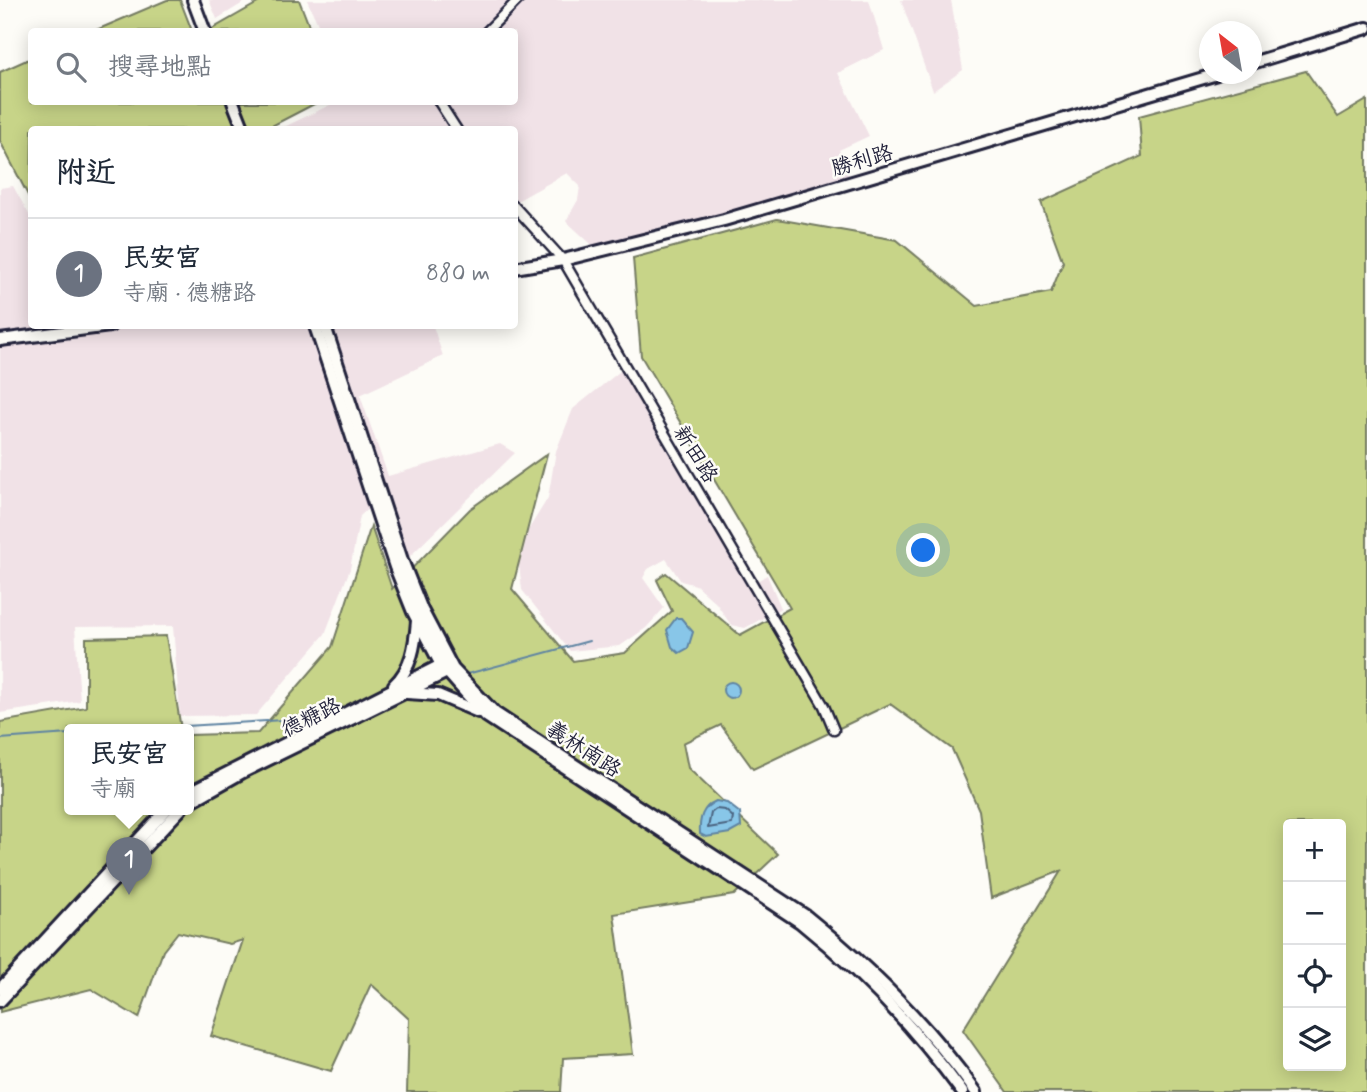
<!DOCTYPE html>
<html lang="zh-TW">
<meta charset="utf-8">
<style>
:root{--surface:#fff;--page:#f6f6f7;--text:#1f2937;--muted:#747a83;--line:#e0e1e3;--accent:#7c3aed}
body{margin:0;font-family:Mynerve,"LXGW WenKai TC",sans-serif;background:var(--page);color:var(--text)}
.controls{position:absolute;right:21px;bottom:21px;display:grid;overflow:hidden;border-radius:7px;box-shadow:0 4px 18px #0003}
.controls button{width:63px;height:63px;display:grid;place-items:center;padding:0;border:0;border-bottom:2px solid var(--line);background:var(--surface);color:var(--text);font:35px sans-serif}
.compass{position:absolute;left:1199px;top:21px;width:63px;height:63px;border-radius:50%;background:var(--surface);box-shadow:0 4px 18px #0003;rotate:329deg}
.you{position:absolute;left:924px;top:551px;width:24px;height:24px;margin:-18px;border:5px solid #fff;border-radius:50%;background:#1a73e8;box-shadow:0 0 0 10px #1a73e833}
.badge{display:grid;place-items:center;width:46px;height:46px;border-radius:50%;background:var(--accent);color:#fff;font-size:23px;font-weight:700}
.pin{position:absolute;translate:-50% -58px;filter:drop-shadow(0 2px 4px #0008)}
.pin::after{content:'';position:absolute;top:37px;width:24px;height:21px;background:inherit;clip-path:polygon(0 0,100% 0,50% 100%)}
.popup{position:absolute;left:64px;top:724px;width:130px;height:91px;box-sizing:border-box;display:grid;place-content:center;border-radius:7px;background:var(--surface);filter:drop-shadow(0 2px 5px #0005);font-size:23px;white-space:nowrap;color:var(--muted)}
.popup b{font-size:26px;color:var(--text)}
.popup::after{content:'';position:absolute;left:50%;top:100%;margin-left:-14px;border:14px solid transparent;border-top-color:var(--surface)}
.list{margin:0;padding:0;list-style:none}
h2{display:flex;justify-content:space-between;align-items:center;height:91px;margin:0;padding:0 28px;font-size:30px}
h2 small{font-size:23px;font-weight:400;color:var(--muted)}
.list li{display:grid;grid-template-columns:46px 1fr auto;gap:21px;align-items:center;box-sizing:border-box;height:112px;padding:0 28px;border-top:2px solid var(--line)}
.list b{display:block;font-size:26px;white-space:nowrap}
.list p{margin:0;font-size:23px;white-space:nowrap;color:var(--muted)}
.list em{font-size:23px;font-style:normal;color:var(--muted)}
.icon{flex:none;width:38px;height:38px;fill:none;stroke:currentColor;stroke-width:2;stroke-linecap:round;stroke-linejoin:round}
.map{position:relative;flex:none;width:1367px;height:1092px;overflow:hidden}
.search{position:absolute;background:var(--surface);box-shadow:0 4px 18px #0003;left:28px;top:28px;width:490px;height:77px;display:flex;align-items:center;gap:18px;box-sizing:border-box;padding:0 24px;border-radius:7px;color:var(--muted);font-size:26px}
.panel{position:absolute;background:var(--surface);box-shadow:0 4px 18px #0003;left:28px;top:126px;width:490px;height:203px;border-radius:7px}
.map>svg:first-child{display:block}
.built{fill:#f1e2e7}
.green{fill:#c7d488;stroke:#747b62;stroke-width:2;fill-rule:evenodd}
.water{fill:#88c6e8;stroke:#5f84a3;stroke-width:2}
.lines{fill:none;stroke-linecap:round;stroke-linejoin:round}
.shore{stroke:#4b6480;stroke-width:2}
.stream{stroke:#5f84a3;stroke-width:2}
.street-casing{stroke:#22223b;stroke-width:13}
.secondary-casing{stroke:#22223b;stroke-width:16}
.street{stroke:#fdfcf7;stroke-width:8}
.secondary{stroke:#fdfcf7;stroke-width:10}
.labels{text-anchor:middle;stroke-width:5;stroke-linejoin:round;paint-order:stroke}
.street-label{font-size:21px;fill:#22223b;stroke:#fdfcf7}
</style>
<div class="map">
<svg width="1367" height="1092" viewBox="0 0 1367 1092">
<rect width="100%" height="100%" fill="#fdfcf7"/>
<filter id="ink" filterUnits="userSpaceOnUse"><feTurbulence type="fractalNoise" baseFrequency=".0143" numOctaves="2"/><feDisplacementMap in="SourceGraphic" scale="14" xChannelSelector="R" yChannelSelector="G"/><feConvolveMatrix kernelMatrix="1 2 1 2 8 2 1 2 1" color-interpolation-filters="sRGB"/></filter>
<g filter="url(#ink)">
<g class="built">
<path d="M209,0H248L217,19Z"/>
<path d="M307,0H869L884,50L838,73L869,136L839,150L853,185L602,254L566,221L578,200L580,186L567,173L515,202L514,130H278L336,102H514V32L321,31Z"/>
<path d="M901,0H951L963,70L933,91Z"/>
<path d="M13,186L31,218L32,326H433L443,356L360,395L388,476L500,444L515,453L406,560L384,494L360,516L350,569L325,634L256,715L180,716L173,626L75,627L80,701L0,713V188Z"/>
<path d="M624,368L749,586L767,575L781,608L745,628L731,625L716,603L696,585L681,581L666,559L648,569L643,578L664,608L646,628L620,646L570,651L522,590L517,548L548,498L556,451L573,409Z"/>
</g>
<g class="green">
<path d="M167,0H180L192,31H94Z"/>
<path d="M263,0H299L311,31L207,32Z"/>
<path d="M31,58L32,102H318L266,129L32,130L31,201L0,141V72Z"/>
<path d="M1306,71L1338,117L1367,100V1092H1007L963,1030L1061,871L991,898L979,810L952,749L890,704L753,769L721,725L683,743L688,768L778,854L734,895L614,914L633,1054L563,1058L561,1092H407L409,1019L371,984L331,1071L211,1036L243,940L230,944L178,932L163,951L139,1018L91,989L0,1012V722L86,707V638L166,636L181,729H69V809H188L189,735L258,733L332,647L371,526L392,589L470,509L547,454L512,589L573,661L625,653L672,611L657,580L666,573L740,635L790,608L641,356L633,258L777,219L897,240L977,306L1051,292L1063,262L1041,202L1142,156L1139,116ZM1288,824H1341V1066H1288Z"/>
</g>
<g class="water">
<path d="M676,618H681L693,632L688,648L679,653L672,647L667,630Z"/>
<circle cx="731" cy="690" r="8"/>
<path d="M716,801L727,803L740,813L741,827L730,833L706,837L700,834C699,819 702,807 716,801Z"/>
</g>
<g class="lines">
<path class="shore" d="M716,809L725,810L733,817L732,824L708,828L711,813Z"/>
<g class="stream">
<path d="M467,674L589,641"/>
<path d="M136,729L283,720L316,713"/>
<path d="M0,739L69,734"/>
</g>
<g class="street-casing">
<g id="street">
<path d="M486,32L518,0"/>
<path d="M439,102L457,130"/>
<path d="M514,206L563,260L824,706L834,730"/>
</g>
</g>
<g class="secondary-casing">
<g id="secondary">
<path d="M193,0L205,32"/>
<path d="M1252,63L1367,28"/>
<path d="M233,102L244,130"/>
<path d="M514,268L563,260L724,220L1217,74"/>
<path d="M315,326L395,567L413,612L441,665L486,716L800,922C861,971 915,1028 962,1092"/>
<path d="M325,326L402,560L422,610L453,669L495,713L806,916C869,967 929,1026 976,1092"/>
<path d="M0,340L110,326"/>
<path d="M394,685C412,668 415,645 417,621"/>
<path d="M407,693L438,695L478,712"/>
<path d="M188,793L445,663"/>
<path d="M188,803L243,772L451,670"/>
<path d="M0,989L167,809"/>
<path d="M0,1001L181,809"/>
</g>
</g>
<use href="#street" class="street"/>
<use href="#secondary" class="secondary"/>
</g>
</g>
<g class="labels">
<g class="street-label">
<text transform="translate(862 160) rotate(-16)" y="7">勝利路</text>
<text transform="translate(696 454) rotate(58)" y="7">新田路</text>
<text transform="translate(311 717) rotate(-26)" y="7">德糖路</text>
<text transform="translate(584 749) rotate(33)" y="7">義林南路</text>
</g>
</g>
</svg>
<div class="controls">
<button>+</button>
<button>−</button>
<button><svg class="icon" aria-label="locate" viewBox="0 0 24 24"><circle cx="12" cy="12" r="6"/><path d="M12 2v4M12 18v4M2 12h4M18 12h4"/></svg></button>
<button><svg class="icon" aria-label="layers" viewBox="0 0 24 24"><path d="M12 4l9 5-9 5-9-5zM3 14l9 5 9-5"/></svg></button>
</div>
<svg class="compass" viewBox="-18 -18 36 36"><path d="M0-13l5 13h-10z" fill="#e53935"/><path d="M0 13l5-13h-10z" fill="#747a83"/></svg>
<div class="you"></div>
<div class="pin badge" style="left:129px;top:895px;background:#6b7280">1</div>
<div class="popup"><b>民安宮</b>寺廟</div>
<div class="search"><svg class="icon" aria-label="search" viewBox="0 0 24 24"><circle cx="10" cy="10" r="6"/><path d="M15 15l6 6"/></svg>搜尋地點</div>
<section class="panel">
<h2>附近<small></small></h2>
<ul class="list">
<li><span class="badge" style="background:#6b7280">1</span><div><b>民安宮</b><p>寺廟 · 德糖路</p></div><em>880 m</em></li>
</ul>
</section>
</div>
